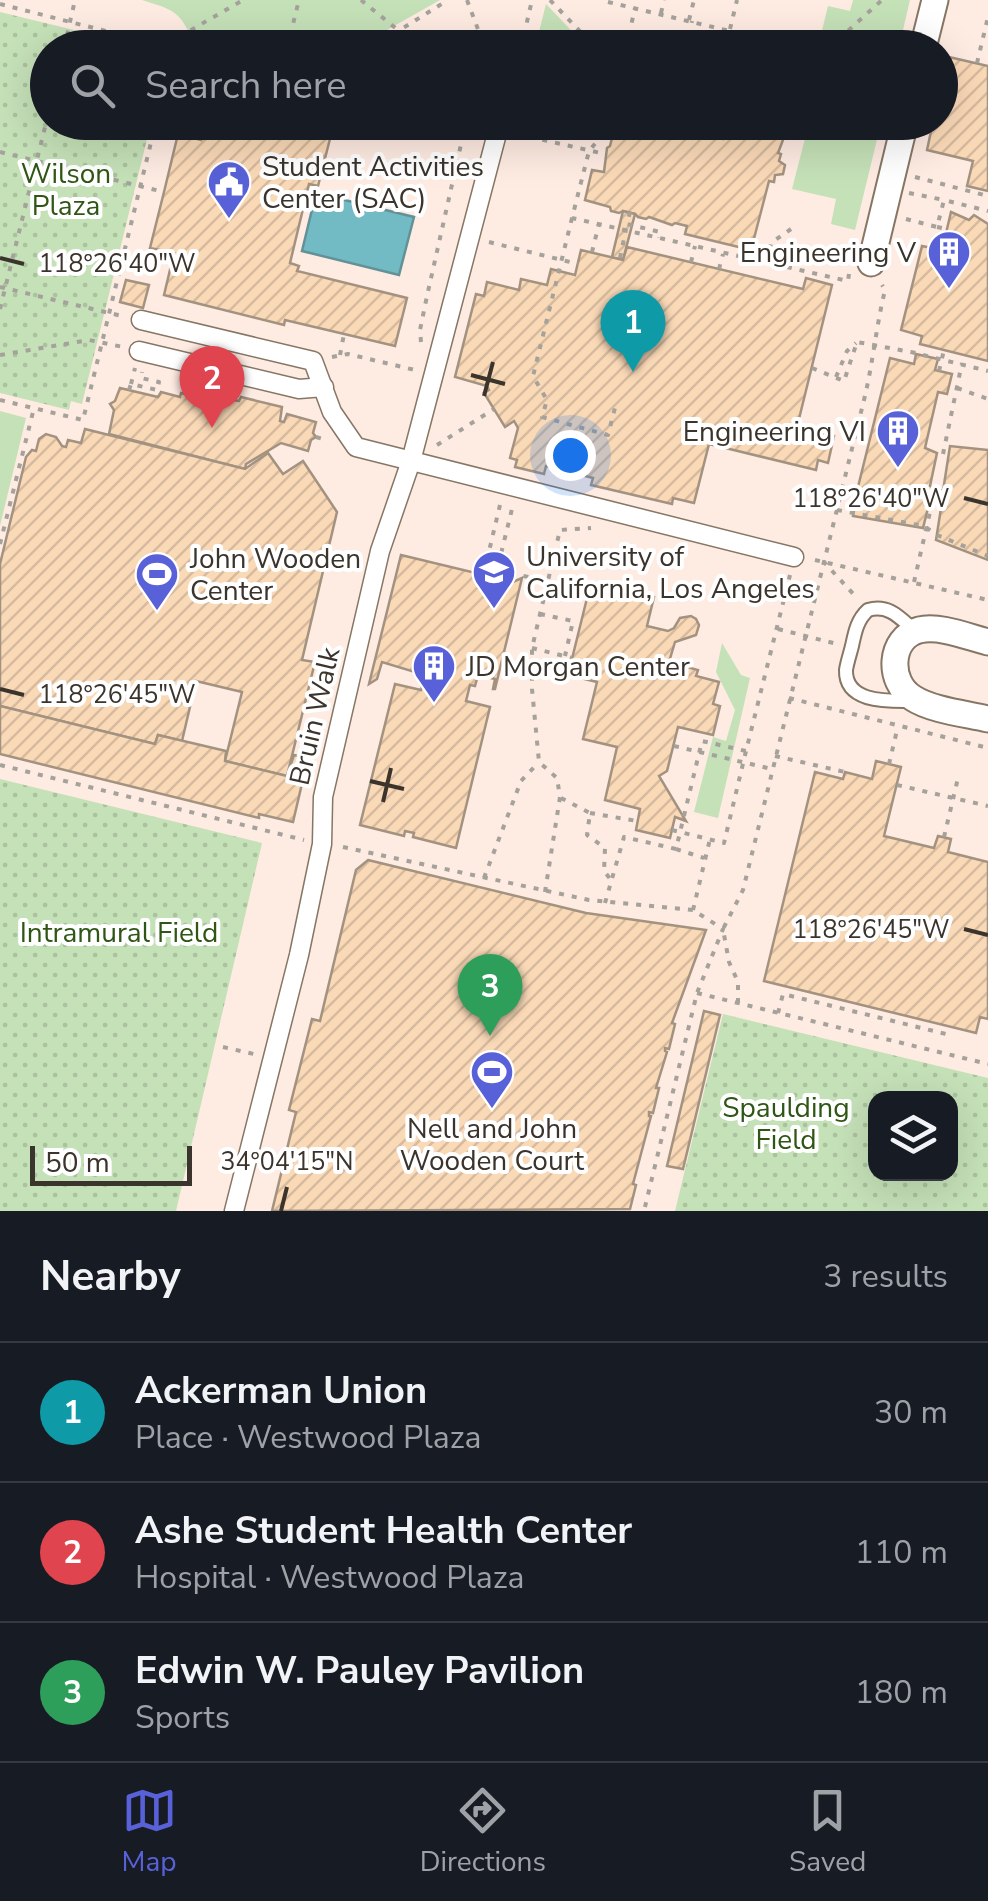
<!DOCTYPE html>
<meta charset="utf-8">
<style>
:root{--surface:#171b24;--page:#20242c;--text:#f1f3f6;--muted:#9ea1a6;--line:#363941;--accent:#5961d8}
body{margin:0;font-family:"Nunito Sans",sans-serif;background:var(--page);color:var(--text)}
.controls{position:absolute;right:30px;bottom:30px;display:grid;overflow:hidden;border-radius:20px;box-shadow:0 10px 40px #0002}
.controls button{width:90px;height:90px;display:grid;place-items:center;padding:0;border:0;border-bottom:2px solid var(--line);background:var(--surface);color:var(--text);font:50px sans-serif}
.scale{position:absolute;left:30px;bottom:25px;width:162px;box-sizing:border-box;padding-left:10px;border:5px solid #3b342d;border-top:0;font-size:28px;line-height:35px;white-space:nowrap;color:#3b342d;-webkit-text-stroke:8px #fff;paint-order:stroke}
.you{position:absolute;left:570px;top:455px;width:35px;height:35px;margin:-25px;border:8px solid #fff;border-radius:50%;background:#1a73e8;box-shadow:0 0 0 15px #1a73e833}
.badge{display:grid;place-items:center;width:65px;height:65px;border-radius:50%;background:var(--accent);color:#fff;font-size:32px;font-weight:700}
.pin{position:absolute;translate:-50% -82px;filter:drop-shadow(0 2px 5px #0008)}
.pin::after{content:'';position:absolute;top:52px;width:35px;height:30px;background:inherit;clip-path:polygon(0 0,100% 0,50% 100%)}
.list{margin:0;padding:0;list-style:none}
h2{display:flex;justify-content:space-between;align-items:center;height:130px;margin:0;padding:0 40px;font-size:42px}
h2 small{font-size:32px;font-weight:400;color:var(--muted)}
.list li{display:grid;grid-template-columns:65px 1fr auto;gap:30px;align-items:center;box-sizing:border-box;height:140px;padding:0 40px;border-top:2px solid var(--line)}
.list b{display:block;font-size:38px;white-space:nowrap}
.list p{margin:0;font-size:32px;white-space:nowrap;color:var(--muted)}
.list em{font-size:32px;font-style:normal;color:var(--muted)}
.icon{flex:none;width:55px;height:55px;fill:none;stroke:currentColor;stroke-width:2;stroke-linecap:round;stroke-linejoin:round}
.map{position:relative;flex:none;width:988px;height:1211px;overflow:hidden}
.search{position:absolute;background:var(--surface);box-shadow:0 10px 40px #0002;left:30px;right:30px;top:30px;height:110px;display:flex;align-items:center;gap:25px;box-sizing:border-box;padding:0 35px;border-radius:55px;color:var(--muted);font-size:38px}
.sheet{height:550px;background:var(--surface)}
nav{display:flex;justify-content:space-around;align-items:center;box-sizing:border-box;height:140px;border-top:2px solid var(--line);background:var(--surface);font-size:28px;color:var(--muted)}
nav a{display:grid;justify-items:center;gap:5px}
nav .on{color:var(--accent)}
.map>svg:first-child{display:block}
.education{fill:#feebe2;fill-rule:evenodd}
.grass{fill:#c5e1b8}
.park{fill:url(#park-dots);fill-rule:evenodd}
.water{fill:#72bac4;stroke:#629297;stroke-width:2.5}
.building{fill:url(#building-hatch);stroke:#a39280;stroke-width:2.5}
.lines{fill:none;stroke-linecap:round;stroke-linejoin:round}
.service-casing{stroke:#867665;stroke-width:16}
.pedestrian-casing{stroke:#867665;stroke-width:21}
.minor-casing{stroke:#867665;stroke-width:29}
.path{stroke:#a5a19b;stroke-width:4;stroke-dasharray:5 8;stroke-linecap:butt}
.service{stroke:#fff;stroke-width:12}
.pedestrian{stroke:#fff;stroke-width:18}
.minor{stroke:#fff;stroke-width:25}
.path-bridge{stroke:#a5a19b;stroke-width:4;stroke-dasharray:5 8;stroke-linecap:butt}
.ticks{fill:none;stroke:#3b342d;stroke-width:4}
.labels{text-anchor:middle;stroke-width:8;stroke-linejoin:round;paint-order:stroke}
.poi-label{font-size:28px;fill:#3b342d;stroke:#fff;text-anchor:start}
.park-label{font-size:28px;fill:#2f5615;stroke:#fff}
.street-label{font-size:28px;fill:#3b342d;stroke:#fff}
.ticks-label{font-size:25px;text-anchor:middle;fill:#3b342d;stroke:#fff;stroke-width:8;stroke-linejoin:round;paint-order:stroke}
</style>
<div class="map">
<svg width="988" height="1211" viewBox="0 0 988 1211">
<defs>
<pattern id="park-dots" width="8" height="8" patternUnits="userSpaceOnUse" patternTransform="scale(2.5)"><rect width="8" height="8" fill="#c5e1b8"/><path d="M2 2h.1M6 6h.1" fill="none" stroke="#aac29e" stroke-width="1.8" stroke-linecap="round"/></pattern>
<pattern id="building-hatch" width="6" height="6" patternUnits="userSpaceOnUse" patternTransform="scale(2.5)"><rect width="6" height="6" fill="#fad9b7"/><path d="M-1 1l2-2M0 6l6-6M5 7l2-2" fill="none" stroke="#d7bb9e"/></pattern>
</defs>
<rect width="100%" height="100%" fill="#fcf9f5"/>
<path class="education" d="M0,0H988V1211H0ZM48,48H940V122H48ZM876,1098H950V1174H876Z"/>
<g class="grass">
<path d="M142,0H440L357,47L259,48L194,43C179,11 177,11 142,0Z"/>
<path d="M853,0H910L899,47H818L828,6L850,11Z"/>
<path d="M546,4L587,47H544L539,32Z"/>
<path d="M809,123H881L855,230L831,224L836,199L792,189Z"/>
<path d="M0,411L26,418L0,526Z"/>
<path d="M722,643L741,675L750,678L718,818L694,812L713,737L726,741L735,710L716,672Z"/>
</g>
<g class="park">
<path d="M0,12L144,47L48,48V122L151,123L82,404L71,401L69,410L0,393Z"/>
<path d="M0,779L262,843L176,1211H0Z"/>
<path d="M723,1014L988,1078V1211H675ZM950,1098V1174H876V1098Z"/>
</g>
<path class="water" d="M316,193L414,217L399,275L302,251Z"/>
<g class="building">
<path d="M949,57L988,66V191L967,186L973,161L927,150L933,122H940V93Z"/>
<path d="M205,122H315L333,127L318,186L309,184L290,263L299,266L297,271L407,298L395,346L285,320L284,325L164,295L174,253L150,248L164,192L178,134L201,140Z"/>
<path d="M621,122H674L673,127L723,139L726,125L739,129L741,122H786V132L778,153L781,154L779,161L785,165L783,174L775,175L774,182L769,181L751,250L685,234L687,226L675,223L672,225L649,217L646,219L638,217L635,214L623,211L619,213L611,211L610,207L585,200L592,170L604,172L607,148L610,146L613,134L618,135Z"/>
<path d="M623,211L635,214L623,260L612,257Z"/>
<path d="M951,212L969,220L974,215L988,224V361L920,344L922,336L901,330L922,246L942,250Z"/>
<path d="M627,247L803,289L806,278L832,285L797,427L834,436L828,463L818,460L816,470L709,444L694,503L673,498L672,504L591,485L593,478L546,466L544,474L515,467L517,460L510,458L518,428L514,421L505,427L484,393L489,390L487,386L455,377L476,294L484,296L487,282L519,290L521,279L547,285L551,269L575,275L581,250L623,260Z"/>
<path d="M126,280L149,285L143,308L120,302Z"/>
<path d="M916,354L938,359L935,370L952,374L947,394L938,392L925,448L937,453L930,486L943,491L950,446L988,450V560L936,540L942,502L927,497L925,505L928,508L923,528L853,516L857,491L890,358L914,364Z"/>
<path d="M120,388L158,397L161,392L180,397L181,393L218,402L219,397L239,401L241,397L282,407L280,421L284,422L287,414L316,422L313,433L316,437L311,440L308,451L281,443L246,464L245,469L109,434L114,410L110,404L115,401Z"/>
<path d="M85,429L245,469L268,453L283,474L303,461L337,512L302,660L315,662L287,776L225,761L242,692L196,681L182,741L158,735L155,744L0,706V564L26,457L32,450L36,451L39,439L46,434L56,437L62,446L66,447L68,440L81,443Z"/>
<path d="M401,555L513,582L522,578L495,689H493L495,679L478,675L475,686L470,685L466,701L490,707L456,848L413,837L414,833L405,831L404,836L360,825L395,684L421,690L425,675L382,662L377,679L369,684Z"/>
<path d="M591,582L654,597L647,626L668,631L674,628L680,618L691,616L696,619L699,625L696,635L675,642L669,662L698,670L696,676L719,682L713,704L720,706L713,735L678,727L667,771L659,776L686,821L675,817L670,838L636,830L640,809L605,800L617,747L583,739L597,682L568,675Z"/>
<path d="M0,706L155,744L158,735L226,751L225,761L287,776L294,755L308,758L293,822L259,814V818L0,754Z"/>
<path d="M876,761L901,767L884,836L934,848L938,836L951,839L948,852L988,862V1019L980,1017L976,1033L764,981L815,772L843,779L845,772L872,779Z"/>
<path d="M368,860L586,913L706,930L672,1023L675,1024L669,1049L665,1048V1051L667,1052L656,1088H659L653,1113L649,1112V1116H651L633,1184L636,1185L630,1209L272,1211L296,1112L289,1110L312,1019L320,1021L356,870Z"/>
<path d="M704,1011L720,1015L683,1169L667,1166Z"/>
</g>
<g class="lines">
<g class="service-casing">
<path id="service" d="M910,701C888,701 845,703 846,670C847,663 850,654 852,646C855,632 857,620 868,610C889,604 900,618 915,631"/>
</g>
<g class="pedestrian-casing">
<g id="pedestrian">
<path d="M141,320L313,361L332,412L356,447L794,557"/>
<path d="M139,351L299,389L324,387"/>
<path d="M234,1211L299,955L322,844L323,797L380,551L411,461L500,122"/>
</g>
</g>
<g class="minor-casing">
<g id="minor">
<path d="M923,48L935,0"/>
<path d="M871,263L905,122"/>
<path d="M988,642C968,637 940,625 919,630C889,638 887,682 913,698C931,710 967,714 988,719"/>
</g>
</g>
<g class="path">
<path d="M361,0L420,48"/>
<path d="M467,0L485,48"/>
<path d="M550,0L596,48"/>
<path d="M608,2L801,48"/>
<path d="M0,4L172,48"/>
<path d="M661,13L664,0"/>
<path d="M689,20L694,0"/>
<path d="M730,29L737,0"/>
<path d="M64,48L75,0"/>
<path d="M175,48L177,38L243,0"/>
<path d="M287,48L299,0"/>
<path d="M371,48L448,0"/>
<path d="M462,48L479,31"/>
<path d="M521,48L532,0"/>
<path d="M626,48L635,8"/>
<path d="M685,48L692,21"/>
<path d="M829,48L882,0"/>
<path d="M977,63L988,17"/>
<path d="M940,68L946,69"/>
<path d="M608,122L607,129L589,151L572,218L848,281L849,274"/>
<path d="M865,122L878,142"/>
<path d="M517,134L605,154"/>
<path d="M0,152L164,192"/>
<path d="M915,177L988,196"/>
<path d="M909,193L944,200"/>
<path d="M630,212L627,224L660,232L659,238"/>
<path d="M572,218L533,376L547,400L542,417L608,435L616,404"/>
<path d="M906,219L937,227L944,200L988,211"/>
<path d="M937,227L947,229"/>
<path d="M489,242L578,264"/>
<path d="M592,252L599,224"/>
<path d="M620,258L626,229"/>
<path d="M691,262L695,246"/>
<path d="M767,262L771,243L791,229"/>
<path d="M719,269L723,254"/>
<path d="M0,287L122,316"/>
<path d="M0,309L48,115"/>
<path d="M421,342L420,330L427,296L466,122"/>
<path d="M0,355L89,340L123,347"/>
<path d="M340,355L344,334"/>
<path d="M332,357L348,354L415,370"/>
<path d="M812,368L844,381L857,342L911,352L988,371"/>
<path d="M836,377L847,351L856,343"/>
<path d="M131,384L135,368"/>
<path d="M957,388L988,399"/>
<path d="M129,390L131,384L157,390L159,382L141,378L142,372"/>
<path d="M0,400L83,420L156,122"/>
<path d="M316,437L327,440"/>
<path d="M437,445L494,409"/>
<path d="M943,454L962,363"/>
<path d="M500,505L485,568L548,581"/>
<path d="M837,510L924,526L937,535L988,556"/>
<path d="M0,544L34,408"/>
<path d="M815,560L988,600"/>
<path d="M823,561L857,598"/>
<path d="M495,578L513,505"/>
<path d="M914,582L933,499"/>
<path d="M540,614L573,621L565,656"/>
<path d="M778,629L837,644"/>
<path d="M532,648L572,658"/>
<path d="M789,698L988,748"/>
<path d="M674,746L772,769"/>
<path d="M775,756L845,772"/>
<path d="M889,764L898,726"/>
<path d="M0,765L304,840"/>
<path d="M897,785L988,806"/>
<path d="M561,798L590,813L587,835L605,848L604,871L611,880"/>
<path d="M590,813L637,821"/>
<path d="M672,830L724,843L746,751"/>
<path d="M944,837L958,778"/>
<path d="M343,847L589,900L693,910L723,929L697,993L644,1211"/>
<path d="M676,849L704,858"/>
<path d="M484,878L521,781L539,762"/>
<path d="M545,892L560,797L557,778L539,762L532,689V648L560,530L591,528"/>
<path d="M605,903L624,837L676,849L702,741L746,751L790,575"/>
<path d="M693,910L710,839"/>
<path d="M697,993L988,1064"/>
<path d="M738,1003V982L729,962L723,929L743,890L864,400C873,363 876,327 885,290L882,285"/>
<path d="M778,1013L783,994L950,1035"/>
<path d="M223,1047L254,1054"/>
</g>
<use href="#service" class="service"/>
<use href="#pedestrian" class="pedestrian"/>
<use href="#minor" class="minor"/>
<path class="path-bridge" d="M939,371L944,350"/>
</g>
<path class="ticks" d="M0,258L24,264M471,375L505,384M484,396L493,362M964,498L988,504M0,689L24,695M370,781L404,789M383,802L391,768M964,929L988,935M281,1211L287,1187"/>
<defs>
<g id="civic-pin" transform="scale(2.25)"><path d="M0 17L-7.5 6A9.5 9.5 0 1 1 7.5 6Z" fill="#5961d8" stroke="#fff"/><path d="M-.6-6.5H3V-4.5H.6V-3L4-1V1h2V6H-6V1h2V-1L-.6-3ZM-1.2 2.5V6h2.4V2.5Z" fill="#fff"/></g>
<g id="building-pin" transform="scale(2.25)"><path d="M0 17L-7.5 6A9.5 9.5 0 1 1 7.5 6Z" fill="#5961d8" stroke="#fff"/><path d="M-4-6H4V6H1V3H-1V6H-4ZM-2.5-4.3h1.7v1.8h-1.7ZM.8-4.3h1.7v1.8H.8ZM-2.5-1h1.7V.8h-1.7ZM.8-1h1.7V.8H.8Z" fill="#fff"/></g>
<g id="university-pin" transform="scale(2.25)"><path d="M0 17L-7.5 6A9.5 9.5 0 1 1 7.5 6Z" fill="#5961d8" stroke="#fff"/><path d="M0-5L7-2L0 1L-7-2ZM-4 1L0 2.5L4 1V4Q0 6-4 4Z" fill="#fff"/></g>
<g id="stadium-pin" transform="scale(2.25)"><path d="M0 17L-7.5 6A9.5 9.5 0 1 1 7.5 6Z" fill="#5961d8" stroke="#fff"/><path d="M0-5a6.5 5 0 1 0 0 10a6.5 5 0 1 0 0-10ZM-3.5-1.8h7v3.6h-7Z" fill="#fff"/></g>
</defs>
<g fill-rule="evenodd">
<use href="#civic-pin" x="229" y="182"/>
<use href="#building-pin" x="949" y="252"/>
<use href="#building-pin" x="898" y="431"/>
<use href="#university-pin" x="494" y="572"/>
<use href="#stadium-pin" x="157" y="574"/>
<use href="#building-pin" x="434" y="666"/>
<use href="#stadium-pin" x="492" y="1072"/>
</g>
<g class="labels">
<g class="poi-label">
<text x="262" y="176">Student Activities<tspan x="262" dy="32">Center (SAC)</tspan></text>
<text x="916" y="262" text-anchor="end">Engineering V</text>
<text x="866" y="441" text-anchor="end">Engineering VI</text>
<text x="526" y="566">University of<tspan x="526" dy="32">California, Los Angeles</tspan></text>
<text x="190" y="568">John Wooden<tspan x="190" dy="32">Center</tspan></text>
<text x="466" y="676">JD Morgan Center</text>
<text x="492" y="1138" text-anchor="middle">Nell and John<tspan x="492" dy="32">Wooden Court</tspan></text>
</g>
<g class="park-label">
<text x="66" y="183">Wilson<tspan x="66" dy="32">Plaza</tspan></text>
<text x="119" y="942">Intramural Field</text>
<text x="786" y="1117">Spaulding<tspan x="786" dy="32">Field</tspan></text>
</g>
<g class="street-label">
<text transform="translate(314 716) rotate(-77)" y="10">Bruin Walk</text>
</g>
</g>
<g class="ticks-label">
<text x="117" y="272">118°26'40"W</text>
<text x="871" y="507">118°26'40"W</text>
<text x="117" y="703">118°26'45"W</text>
<text x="871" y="938">118°26'45"W</text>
<text x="287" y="1170">34°04'15"N</text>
</g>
</svg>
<div class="controls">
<button><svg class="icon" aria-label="layers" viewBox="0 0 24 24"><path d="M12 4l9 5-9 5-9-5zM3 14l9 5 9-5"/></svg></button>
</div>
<div class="scale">50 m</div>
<div class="you"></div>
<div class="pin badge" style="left:633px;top:372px;background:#0f9aa8">1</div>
<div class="pin badge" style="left:212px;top:428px;background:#e0444e">2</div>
<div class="pin badge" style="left:490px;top:1036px;background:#2e9e5b">3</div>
<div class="search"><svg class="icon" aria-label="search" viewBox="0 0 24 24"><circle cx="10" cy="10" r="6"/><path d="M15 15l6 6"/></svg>Search here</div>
</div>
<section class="sheet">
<h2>Nearby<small>3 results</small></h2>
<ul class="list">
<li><span class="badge" style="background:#0f9aa8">1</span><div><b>Ackerman Union</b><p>Place · Westwood Plaza</p></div><em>30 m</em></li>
<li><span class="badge" style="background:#e0444e">2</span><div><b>Ashe Student Health Center</b><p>Hospital · Westwood Plaza</p></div><em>110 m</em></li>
<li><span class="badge" style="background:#2e9e5b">3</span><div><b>Edwin W. Pauley Pavilion</b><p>Sports</p></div><em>180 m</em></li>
</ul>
</section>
<nav>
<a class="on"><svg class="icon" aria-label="map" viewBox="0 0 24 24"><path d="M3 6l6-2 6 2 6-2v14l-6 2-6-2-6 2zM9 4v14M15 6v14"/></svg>Map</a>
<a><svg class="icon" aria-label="directions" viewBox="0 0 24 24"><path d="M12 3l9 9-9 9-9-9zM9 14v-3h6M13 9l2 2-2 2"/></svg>Directions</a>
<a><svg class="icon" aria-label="saved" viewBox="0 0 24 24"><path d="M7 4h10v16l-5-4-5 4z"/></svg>Saved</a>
</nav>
